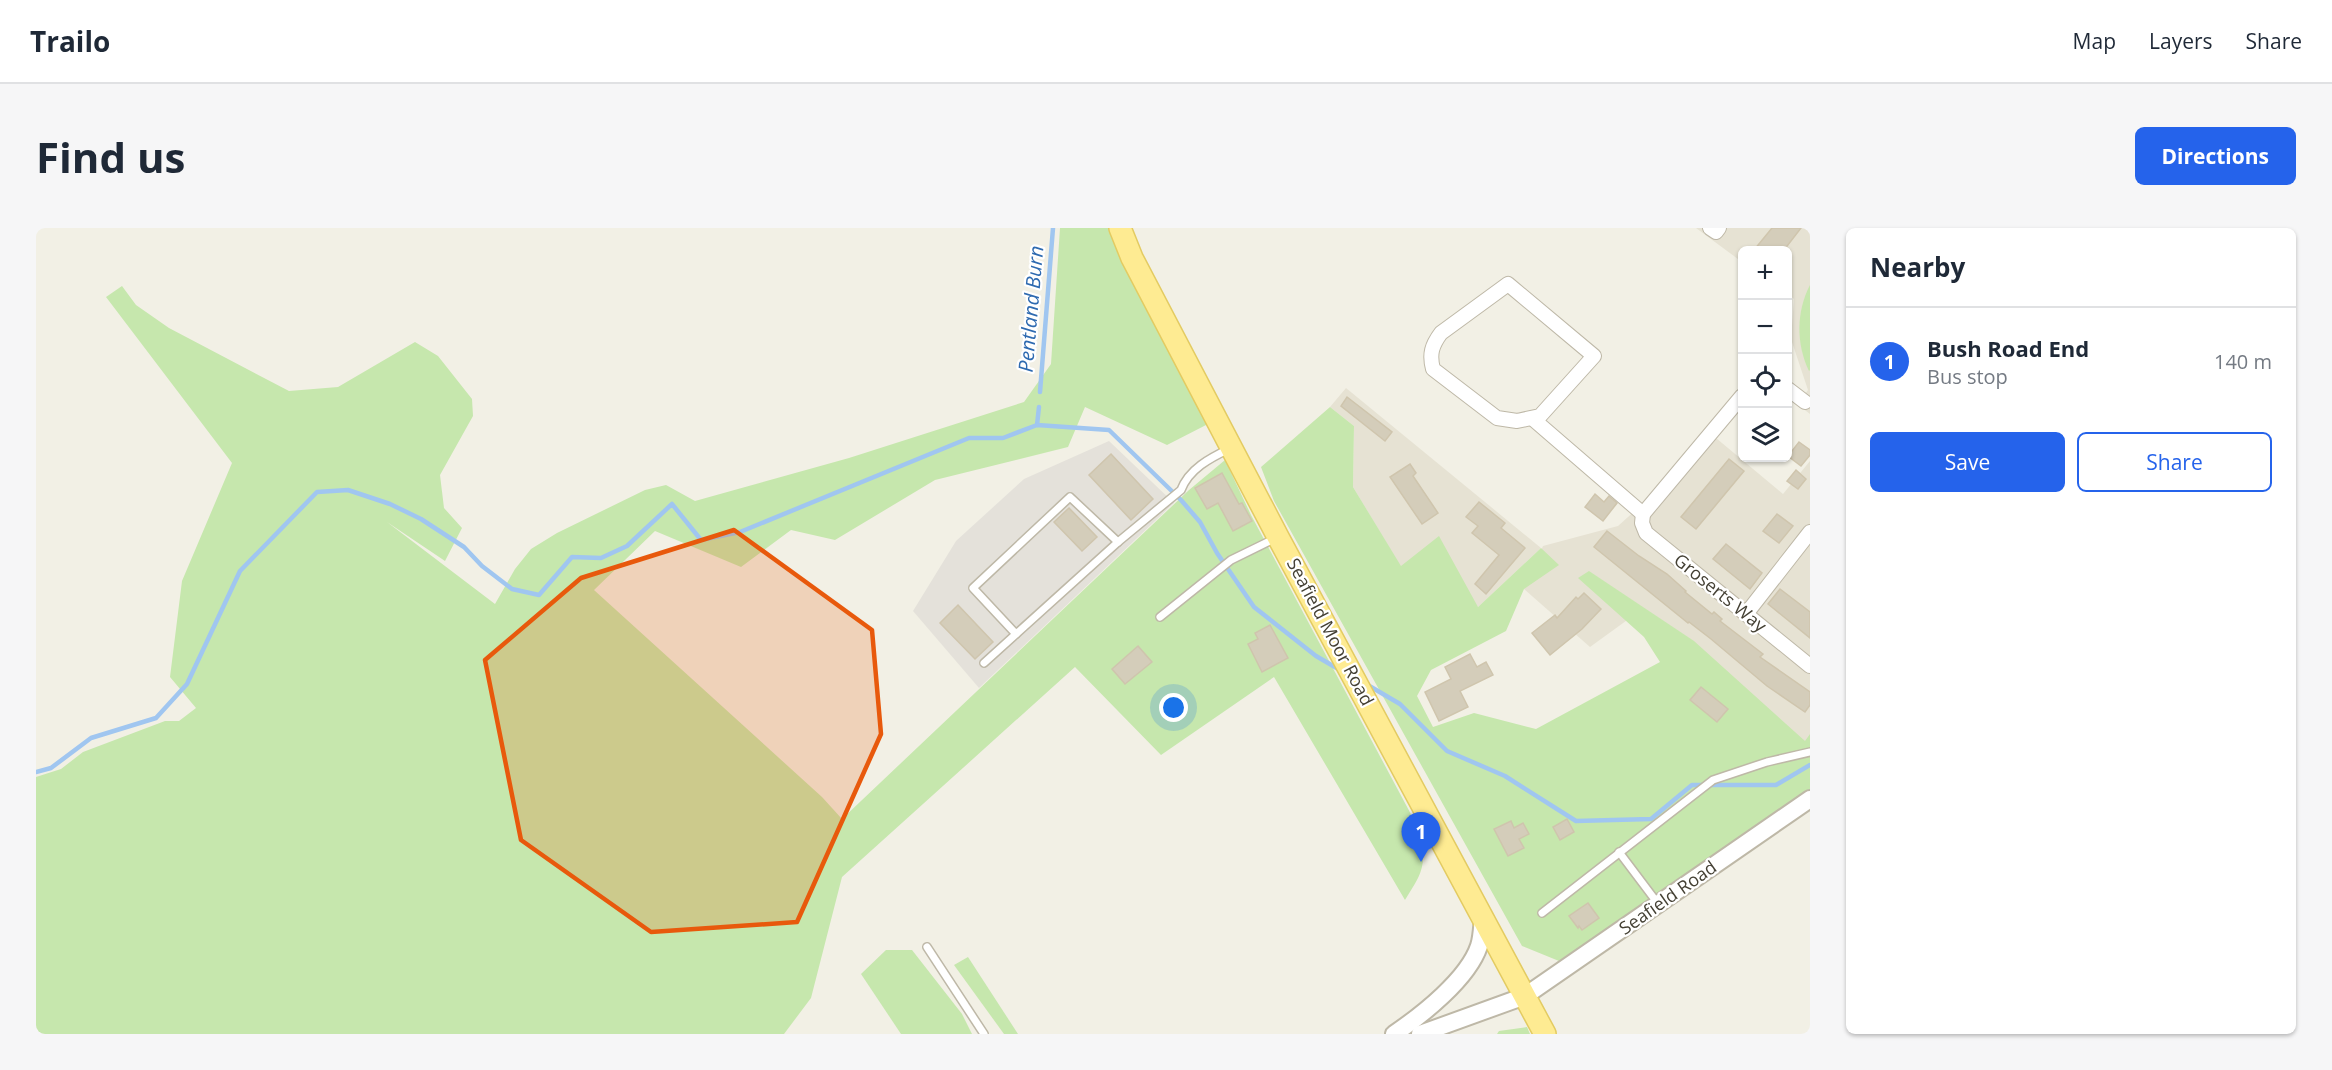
<!DOCTYPE html>
<meta charset="utf-8">
<style>
:root{--surface:#fff;--page:#f6f6f7;--text:#1f2937;--muted:#747a83;--line:#e0e1e3;--accent:#2563eb}
body{margin:0;font-family:"Open Sans",sans-serif;background:var(--page);color:var(--text)}
.controls{position:absolute;right:18px;top:18px;display:grid;overflow:hidden;border-radius:9px;box-shadow:0 2px 4px #0004}
.controls button{width:54px;height:54px;display:grid;place-items:center;padding:0;border:0;border-bottom:2px solid var(--line);background:var(--surface);color:var(--text);font:30px sans-serif}
.you{position:absolute;left:1138px;top:480px;width:21px;height:21px;margin:-15px;border:4px solid #fff;border-radius:50%;background:#1a73e8;box-shadow:0 0 0 9px #1a73e833}
.badge{display:grid;place-items:center;width:39px;height:39px;border-radius:50%;background:var(--accent);color:#fff;font-size:20px;font-weight:700}
.pin{position:absolute;translate:-50% -50px;filter:drop-shadow(0 2px 3px #0008)}
.pin::after{content:'';position:absolute;top:32px;width:21px;height:18px;background:inherit;clip-path:polygon(0 0,100% 0,50% 100%)}
.list{margin:0;padding:0;list-style:none}
h2{display:flex;justify-content:space-between;align-items:center;height:78px;margin:0;padding:0 24px;font-size:26px}
h2 small{font-size:20px;font-weight:400;color:var(--muted)}
.list li{display:grid;grid-template-columns:39px 1fr auto;gap:18px;align-items:center;box-sizing:border-box;height:108px;padding:0 24px;border-top:2px solid var(--line)}
.list b{display:block;font-size:22px;white-space:nowrap}
.list p{margin:0;font-size:20px;white-space:nowrap;color:var(--muted)}
.list em{font-size:20px;font-style:normal;color:var(--muted)}
.actions{display:flex;gap:12px;padding:18px 24px}
.actions a{flex:1;padding:14px 0;border:2px solid var(--accent);border-radius:9px;text-align:center;font-size:21px;color:var(--accent)}
.actions .main{background:var(--accent);color:#fff}
.icon{flex:none;width:33px;height:33px;fill:none;stroke:currentColor;stroke-width:2;stroke-linecap:round;stroke-linejoin:round}
.map{position:relative;flex:none;width:1774px;height:806px;overflow:hidden;border-radius:9px}
header{display:flex;align-items:center;gap:36px;box-sizing:border-box;height:84px;padding:0 30px;background:var(--surface);border-bottom:2px solid var(--line)}
header strong{font-size:28px}
nav{display:flex;gap:33px;margin-inline-start:auto;font-size:21px}
.intro{display:flex;align-items:center;justify-content:space-between;box-sizing:border-box;height:144px;padding:0 36px}
h1{margin:0;font-size:42px}
.button{padding:15px 27px;border-radius:9px;background:var(--accent);color:#fff;font-size:21px;font-weight:700}
main{display:flex;gap:36px;padding:0 36px}
aside{flex:1;background:var(--surface);border-radius:9px;box-shadow:0 2px 4px #0004}
.map>svg:first-child{display:block}
.residential{fill:#e6e2d3}
.industrial{fill:#e4e1da}
.green{fill:#c6e7ad}
.lines{fill:none;stroke-linecap:round;stroke-linejoin:round}
.stream{stroke:#a0c6f0;stroke-width:4.5}
.building{fill:#d4cdba;stroke:#cfc5ad;stroke-width:1.5}
.service-casing{stroke:#beb8a7;stroke-width:10}
.minor-casing{stroke:#beb8a7;stroke-width:16}
.tertiary-casing{stroke:#beb8a7;stroke-width:20}
.primary-casing{stroke:#e3cb62;stroke-width:24}
.service{stroke:#fff;stroke-width:7}
.minor{stroke:#fff;stroke-width:14}
.tertiary{stroke:#fff;stroke-width:16}
.primary{stroke:#feeb92;stroke-width:21}
.marked{fill:#e8590c;fill-opacity:0.2;stroke:#e8590c;stroke-width:4.5;stroke-linejoin:round}
.labels{text-anchor:middle;stroke-width:4.5;stroke-linejoin:round;paint-order:stroke}
.street-label{font-size:18px;fill:#444034;stroke:#fff}
.water-label{font-size:20px;font-style:italic;fill:#2e6ab0;stroke:#fff}
</style>
<header>
<strong>Trailo</strong>
<nav><a>Map</a><a>Layers</a><a>Share</a></nav>
</header>
<div class="intro"><h1>Find us</h1><a class="button">Directions</a></div>
<main>
<div class="map">
<svg width="1774" height="806" viewBox="0 0 1774 806">
<rect width="100%" height="100%" fill="#f2f0e5"/>
<g class="residential">
<path d="M1660,0H1774V186L1761,176L1772,162L1755,111L1758,71L1752,66V22H1706V34Z"/>
<path d="M1310,160L1505,320L1442,379L1365,339L1317,259L1318,198L1294,179Z"/>
<path d="M1680,210L1747,266L1774,233V512L1765,517L1594,390L1554,419L1488,361L1507,318L1582,298Z"/>
</g>
<path class="industrial" d="M1073,213L1138,275L943,460L877,383L920,313L988,251Z"/>
<g class="green">
<path d="M1024,0H1073L1172,196L1131,217L1049,179L1032,219L899,252L799,312L755,302L705,339L619,303L558,362L786,569L806,591L1153,262L1189,232L1215,287L1385,605C1390,638 1387,644 1369,672L1238,449L1125,527L1039,439L806,649L775,770L748,806H0V549L25,541L47,524L129,493H143L160,480L134,449L146,353L196,235L70,69L86,58L100,77L133,100L253,163L302,159L379,114L402,128L436,171L437,188L404,247L408,280L426,300L409,333L351,294L459,376L479,341L495,321L521,305L609,262L630,257L659,273L813,230L988,174L1015,136Z"/>
<path d="M1774,57V142L1773,143C1760,116 1760,84 1774,57Z"/>
<path d="M1294,179L1318,198L1317,259L1365,338L1403,308L1442,379L1505,320L1523,337L1488,361L1470,403L1395,442L1381,468L1397,499L1438,485L1500,501L1624,434L1608,409L1542,350L1553,343L1658,413L1769,513L1774,506V563L1523,733L1486,718L1238,273L1225,239Z"/>
<path d="M850,722H876L926,786L936,806H865L825,746Z"/>
<path d="M932,729L982,806H968L918,737Z"/>
<path d="M1491,799L1494,806H1461L1463,803Z"/>
</g>
<g class="lines">
<g class="stream">
<path d="M1004,164L1017,0"/>
<path d="M1001,197L1003,179"/>
<path d="M1330,456L1364,476L1411,523L1469,548L1540,593L1615,591L1656,557H1740L1774,537"/>
<path d="M0,544L15,540L55,510L120,490L151,456L204,343L281,264L312,262L354,276L385,291L428,319L446,338L476,361L503,367L536,329L565,330L591,318L636,276L665,312L704,304L933,210H967L1001,197L1073,202L1145,272L1164,294L1181,325L1218,379L1280,428L1304,442"/>
</g>
</g>
<g class="building">
<path d="M1736,0H1765L1748,22H1718Z"/>
<path d="M1311,169L1356,204L1349,213L1305,178Z"/>
<path d="M1763,214L1774,222V227L1765,238L1752,228Z"/>
<path d="M1075,226L1117,271L1095,292L1053,247Z"/>
<path d="M1693,231L1708,243L1660,301L1645,289Z"/>
<path d="M1374,236L1380,245L1377,248L1402,285L1386,296L1354,249Z"/>
<path d="M1760,242L1770,251L1762,261L1751,253Z"/>
<path d="M1186,245L1203,276L1206,275L1216,293L1197,303L1182,275L1171,281L1159,260Z"/>
<path d="M1559,266L1568,274L1573,268L1581,275L1567,293L1549,279Z"/>
<path d="M1443,274L1469,295L1465,300L1489,320L1450,366L1439,356L1463,327L1436,305L1442,298L1430,289Z"/>
<path d="M1033,280L1061,309L1046,323L1018,294Z"/>
<path d="M1741,286L1757,298L1743,315L1727,303Z"/>
<path d="M1571,303L1603,328L1631,346L1650,363L1649,364L1676,386L1678,384L1686,391L1684,393L1727,426L1724,429L1774,464V477L1769,484L1731,458L1675,411L1653,394L1652,395L1558,319Z"/>
<path d="M1690,316L1726,345L1714,361L1677,331Z"/>
<path d="M1744,361L1774,384V410L1732,376Z"/>
<path d="M1548,365L1565,381L1546,401L1514,427L1496,405L1519,387L1521,390L1540,369L1542,371Z"/>
<path d="M922,377L957,414L939,431L904,395Z"/>
<path d="M1234,397L1252,430L1226,444L1212,416L1222,411L1219,405Z"/>
<path d="M1102,418L1116,434L1089,456L1076,441Z"/>
<path d="M1434,426L1441,439L1450,434L1457,447L1424,463L1432,479L1403,493L1389,464L1415,451L1409,439Z"/>
<path d="M1665,459L1692,481L1681,494L1654,472Z"/>
<path d="M1531,591L1538,604L1524,612L1517,599Z"/>
<path d="M1475,593L1478,600L1487,595L1493,606L1483,611L1488,620L1472,628L1458,601Z"/>
<path d="M1552,675L1563,690L1546,702L1543,698L1542,700L1533,688Z"/>
</g>
<g class="lines">
<g class="service-casing">
<g id="service">
<path d="M1124,389L1195,332L1240,310"/>
<path d="M980,406L937,360L1034,269L1082,314"/>
<path d="M948,435L1082,314L1145,262C1153,241 1174,230 1193,221"/>
<path d="M1583,624L1623,677"/>
<path d="M1506,685L1677,552L1731,534L1774,524"/>
<path d="M891,719L948,806"/>
</g>
</g>
<g class="minor-casing">
<g id="minor">
<path d="M1674,0L1680,4L1683,0"/>
<path d="M1472,56L1558,128L1504,188L1481,193L1461,190L1397,141C1393,126 1396,117 1405,105Z"/>
<path d="M1752,161L1769,174"/>
<path d="M1497,191L1607,286"/>
<path d="M1607,286L1606,295L1610,305L1774,438"/>
<path d="M1607,286L1706,168"/>
<path d="M1710,386L1774,304"/>
</g>
</g>
<g class="tertiary-casing">
<g id="tertiary">
<path d="M1358,806C1386,787 1432,751 1443,718C1446,709 1446,698 1447,689"/>
<path d="M1384,806L1489,768L1774,571"/>
</g>
</g>
<g class="primary-casing">
<path id="primary" d="M1084,0L1096,30L1242,309L1509,806"/>
</g>
<use href="#service" class="service"/>
<use href="#minor" class="minor"/>
<use href="#tertiary" class="tertiary"/>
<use href="#primary" class="primary"/>
</g>
<path class="marked" d="M698,302L836,402L845,506L761,694L615,704L485,612L449,432L545,350Z"/>
<g class="labels">
<g class="street-label">
<text transform="translate(1684 365) rotate(39)" y="6">Groserts Way</text>
<text transform="translate(1294 404) rotate(62)" y="6">Seafield Moor Road</text>
<text transform="translate(1632 670) rotate(-35)" y="6">Seafield Road</text>
</g>
<g class="water-label">
<text transform="translate(995 81) rotate(-85)" y="7">Pentland Burn</text>
</g>
</g>
</svg>
<div class="controls">
<button>+</button>
<button>−</button>
<button><svg class="icon" aria-label="locate" viewBox="0 0 24 24"><circle cx="12" cy="12" r="6"/><path d="M12 2v4M12 18v4M2 12h4M18 12h4"/></svg></button>
<button><svg class="icon" aria-label="layers" viewBox="0 0 24 24"><path d="M12 4l9 5-9 5-9-5zM3 14l9 5 9-5"/></svg></button>
</div>
<div class="you"></div>
<div class="pin badge" style="left:1385px;top:634px">1</div>
</div>
<aside>
<h2>Nearby<small></small></h2>
<ul class="list">
<li><span class="badge">1</span><div><b>Bush Road End</b><p>Bus stop</p></div><em>140 m</em></li>
</ul>
<div class="actions"><a class="main">Save</a><a>Share</a></div>
</aside>
</main>
